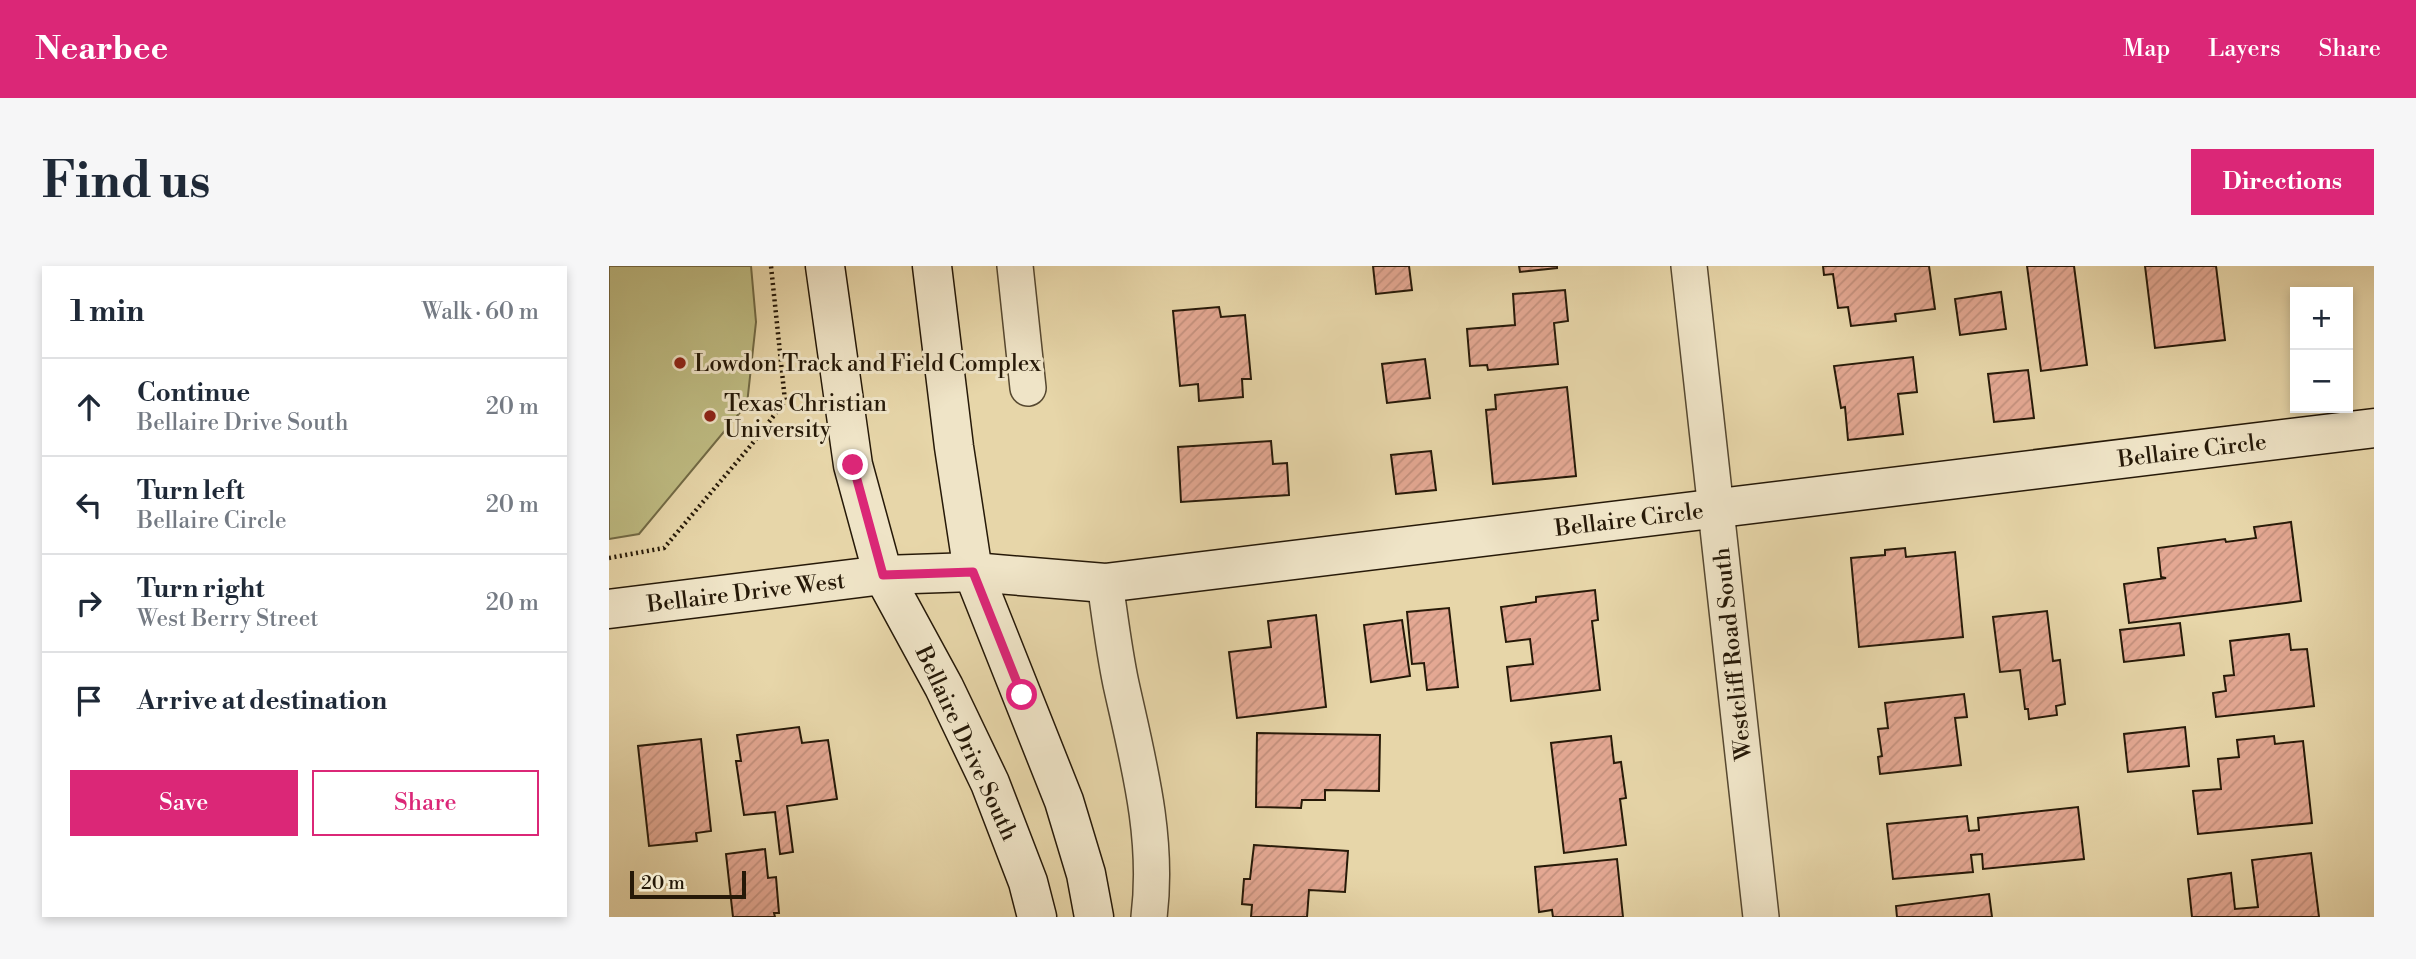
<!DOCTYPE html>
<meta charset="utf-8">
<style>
:root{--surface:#fff;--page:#f6f6f7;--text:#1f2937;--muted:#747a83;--line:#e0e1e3;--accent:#db2777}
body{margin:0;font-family:"Libre Bodoni",serif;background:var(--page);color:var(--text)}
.controls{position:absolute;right:21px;top:21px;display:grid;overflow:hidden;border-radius:0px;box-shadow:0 4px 10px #0003}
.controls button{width:63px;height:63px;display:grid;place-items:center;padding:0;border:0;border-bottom:2px solid var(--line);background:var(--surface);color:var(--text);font:35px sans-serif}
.scale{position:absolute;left:21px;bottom:18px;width:116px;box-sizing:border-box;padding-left:7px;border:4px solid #261908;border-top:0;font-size:19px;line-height:24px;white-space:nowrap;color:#261908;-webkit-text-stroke:5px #efe4c7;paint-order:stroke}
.stop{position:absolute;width:21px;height:21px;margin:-16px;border:5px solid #db2777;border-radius:50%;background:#fff}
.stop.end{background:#db2777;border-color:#fff;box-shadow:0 2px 7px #0008}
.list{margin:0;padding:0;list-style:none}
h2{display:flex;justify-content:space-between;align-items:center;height:91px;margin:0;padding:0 28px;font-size:30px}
h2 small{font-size:23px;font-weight:400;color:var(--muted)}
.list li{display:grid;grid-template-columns:46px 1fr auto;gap:21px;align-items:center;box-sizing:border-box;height:98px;padding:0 28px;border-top:2px solid var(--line)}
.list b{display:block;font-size:26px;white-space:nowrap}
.list p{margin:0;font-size:23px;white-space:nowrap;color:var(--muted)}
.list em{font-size:23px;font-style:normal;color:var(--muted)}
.actions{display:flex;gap:14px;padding:21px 28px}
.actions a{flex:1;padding:16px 0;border:2px solid var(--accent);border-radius:0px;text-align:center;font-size:24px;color:var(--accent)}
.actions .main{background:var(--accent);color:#fff}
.icon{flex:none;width:38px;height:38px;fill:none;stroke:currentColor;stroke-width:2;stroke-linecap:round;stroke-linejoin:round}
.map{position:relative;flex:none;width:1765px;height:651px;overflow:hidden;border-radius:0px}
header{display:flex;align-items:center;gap:42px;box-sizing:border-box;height:98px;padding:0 35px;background:var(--accent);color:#fff}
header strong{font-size:33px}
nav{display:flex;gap:38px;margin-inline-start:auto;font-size:24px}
.intro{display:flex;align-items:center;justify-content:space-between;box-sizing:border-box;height:168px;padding:0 42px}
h1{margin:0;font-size:49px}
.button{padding:18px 32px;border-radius:0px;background:var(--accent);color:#fff;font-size:24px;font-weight:700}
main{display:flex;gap:42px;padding:0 42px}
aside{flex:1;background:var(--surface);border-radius:0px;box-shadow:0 4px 10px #0003}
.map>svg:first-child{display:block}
.grass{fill:#bebb82;stroke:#726a45;stroke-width:2}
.building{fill:url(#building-hatch);stroke:#261908;stroke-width:2}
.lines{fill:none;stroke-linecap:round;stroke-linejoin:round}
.street-casing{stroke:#564830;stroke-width:38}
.secondary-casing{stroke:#261908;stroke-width:41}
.path{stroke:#261908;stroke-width:4.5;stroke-dasharray:2 3.5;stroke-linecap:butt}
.street{stroke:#efe4c7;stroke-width:35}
.secondary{stroke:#efe4c7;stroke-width:38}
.route{stroke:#db2777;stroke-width:9}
.poi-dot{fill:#8f2418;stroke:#efe4c7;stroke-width:2.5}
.labels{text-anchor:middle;stroke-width:6;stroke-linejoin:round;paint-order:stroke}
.poi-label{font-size:23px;fill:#261908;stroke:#efe4c7;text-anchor:start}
.street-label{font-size:23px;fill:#261908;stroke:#efe4c7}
</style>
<header>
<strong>Nearbee</strong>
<nav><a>Map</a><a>Layers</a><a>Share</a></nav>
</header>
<div class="intro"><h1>Find us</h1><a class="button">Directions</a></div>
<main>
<aside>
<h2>1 min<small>Walk · 60 m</small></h2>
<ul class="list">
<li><svg class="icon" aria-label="ahead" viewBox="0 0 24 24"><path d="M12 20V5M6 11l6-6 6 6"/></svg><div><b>Continue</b><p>Bellaire Drive South</p></div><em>20 m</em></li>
<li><svg class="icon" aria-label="left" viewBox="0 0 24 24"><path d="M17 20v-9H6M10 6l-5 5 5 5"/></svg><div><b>Turn left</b><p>Bellaire Circle</p></div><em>20 m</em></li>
<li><svg class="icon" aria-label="right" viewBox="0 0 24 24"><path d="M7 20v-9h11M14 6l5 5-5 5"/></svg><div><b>Turn right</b><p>West Berry Street</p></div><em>20 m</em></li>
<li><svg class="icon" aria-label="arrive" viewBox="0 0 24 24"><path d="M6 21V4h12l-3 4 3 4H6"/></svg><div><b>Arrive at destination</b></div></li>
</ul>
<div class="actions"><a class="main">Save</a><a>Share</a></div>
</aside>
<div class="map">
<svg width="1765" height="651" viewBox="0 0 1765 651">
<defs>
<pattern id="building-hatch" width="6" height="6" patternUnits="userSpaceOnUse" patternTransform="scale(1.75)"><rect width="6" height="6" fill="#e4a893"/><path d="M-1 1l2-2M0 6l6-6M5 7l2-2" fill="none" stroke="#c3907d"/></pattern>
</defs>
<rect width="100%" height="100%" fill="#e7d6a9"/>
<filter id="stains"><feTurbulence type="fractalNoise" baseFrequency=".00286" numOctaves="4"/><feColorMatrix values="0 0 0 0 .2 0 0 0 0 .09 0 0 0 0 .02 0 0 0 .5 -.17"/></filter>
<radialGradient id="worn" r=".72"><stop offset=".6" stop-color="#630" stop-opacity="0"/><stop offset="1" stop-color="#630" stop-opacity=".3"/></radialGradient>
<path class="grass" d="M0,0H142L147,56L138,138L30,268L0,273Z"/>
<g class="building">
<path d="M764,0H800L803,24L767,28Z"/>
<path d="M910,0H948V2L911,6Z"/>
<path d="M1214,0H1320L1326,43L1286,48L1287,55L1242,60L1239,41L1229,42L1224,8L1215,9Z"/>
<path d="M1418,0H1465L1478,99L1432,105Z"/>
<path d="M1536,0H1607L1616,74L1546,82Z"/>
<path d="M956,24L959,55L945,57L949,98L879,104L878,99L861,100L858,63L906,59L904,28Z"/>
<path d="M1392,26L1397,63L1351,69L1346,33Z"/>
<path d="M610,41L612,51L636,49L642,113H633L634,131L590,135L589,118L571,120L564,45Z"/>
<path d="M1304,91L1308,126L1289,128L1294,168L1239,174L1236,141L1232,142L1225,100Z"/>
<path d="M816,93L821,132L778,137L773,98Z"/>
<path d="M1419,104L1425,152L1385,156L1379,108Z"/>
<path d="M958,121L967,210L884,218L877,144L887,143L886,129Z"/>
<path d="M662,175L664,198L678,197L680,229L572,236L569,181Z"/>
<path d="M822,185L827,224L787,228L782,189Z"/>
<path d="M1682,256L1692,335L1520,357L1515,318L1557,312L1552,311L1549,282L1616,273L1617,276L1647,272L1645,261Z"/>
<path d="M1296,282L1297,291L1346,286L1354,371L1250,381L1242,292L1276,289V284Z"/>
<path d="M986,324L989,354L983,355L991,424L902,435L898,401L924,398L921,373L897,376L892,341L927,336V331Z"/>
<path d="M840,342L849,421L818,424L815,397L803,398L798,346Z"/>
<path d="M1438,345L1444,395L1451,394L1456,438L1447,440L1448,449L1420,453L1419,443H1416L1411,404L1391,406L1384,351Z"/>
<path d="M707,349L717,441L628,452L620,386L662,381L659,355Z"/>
<path d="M793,354L801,410L762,416L755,359Z"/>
<path d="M1571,357L1575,389L1515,396L1511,364Z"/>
<path d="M1680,368L1682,384L1698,383L1705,440L1607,451L1604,427L1617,425L1615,410L1625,409L1621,375Z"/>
<path d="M1355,428L1358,451L1346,452L1352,499L1271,508L1269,491L1273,490L1269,463L1279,462L1276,437Z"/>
<path d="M190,461L193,477L219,474L228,533L178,540L184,586L171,588L166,546L135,549L127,495H132L128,469Z"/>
<path d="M1576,461L1580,500L1519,506L1515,468Z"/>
<path d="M648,467L771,469L770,525L716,524V534H693L692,542L647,541Z"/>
<path d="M1002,470L1005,497L1012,496L1017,532L1011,533L1017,579L955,587L942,477Z"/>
<path d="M1665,470L1666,478L1694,475L1703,557L1589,568L1584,525L1612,523L1609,493L1630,491L1628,474Z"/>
<path d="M92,473L102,565L87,567L88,575L40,580L29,480Z"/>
<path d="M1469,541L1475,593L1374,603L1373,588L1362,589L1364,606L1284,613L1278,558L1358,550L1360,565L1370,564L1369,552Z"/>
<path d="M645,579L739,585L736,626L700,624L698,651H642L643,639L633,638L635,613H641Z"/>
<path d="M156,583L159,612L167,611L170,647H165L166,651H124L117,588Z"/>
<path d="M1702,587L1710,651H1583L1579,613L1622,607L1626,643L1649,641L1643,594Z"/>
<path d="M1008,593L1014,651H944L943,644L930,646L926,601Z"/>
<path d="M1380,628L1383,651H1288L1287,640Z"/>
</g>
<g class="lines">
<g class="street-casing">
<g id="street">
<path d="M406,0L419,122"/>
<path d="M1080,0L1152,651"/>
<path d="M496,317C501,351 505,385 512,418C529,495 550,571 540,651"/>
</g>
</g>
<g class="secondary-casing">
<g id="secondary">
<path d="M216,0L244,199L274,309L335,421L381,517L419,616L428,651"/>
<path d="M323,0L345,181L364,306L455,535L477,608L485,651"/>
<path d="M0,343L274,309L364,306L496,317L1765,162"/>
</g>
</g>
<path class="path" d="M0,292L55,282L143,178L176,135L162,0"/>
<use href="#street" class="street"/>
<use href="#secondary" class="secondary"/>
</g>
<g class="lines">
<path class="route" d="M244,199L274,309L364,306L413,429"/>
</g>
<g class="poi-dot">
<circle cx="71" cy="97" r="7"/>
<circle cx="101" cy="150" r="7"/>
</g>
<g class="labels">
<g class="poi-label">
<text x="85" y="105">Lowdon Track and Field Complex</text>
<text x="115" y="145">Texas Christian<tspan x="115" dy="26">University</tspan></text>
</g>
<g class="street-label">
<text transform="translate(1583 184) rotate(-7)" y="8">Bellaire Circle</text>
<text transform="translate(1020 253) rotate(-7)" y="8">Bellaire Circle</text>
<text transform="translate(137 326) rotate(-7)" y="8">Bellaire Drive West</text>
<text transform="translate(1123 388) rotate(-96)" y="8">Westcliff Road South</text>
<text transform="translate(358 477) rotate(65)" y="8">Bellaire Drive South</text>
</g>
</g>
<rect width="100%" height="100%" filter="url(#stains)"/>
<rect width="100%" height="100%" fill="url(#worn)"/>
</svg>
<div class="controls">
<button>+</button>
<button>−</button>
</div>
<div class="scale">20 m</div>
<div class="stop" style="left:413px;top:429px"></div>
<div class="stop end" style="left:244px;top:199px"></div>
</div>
</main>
